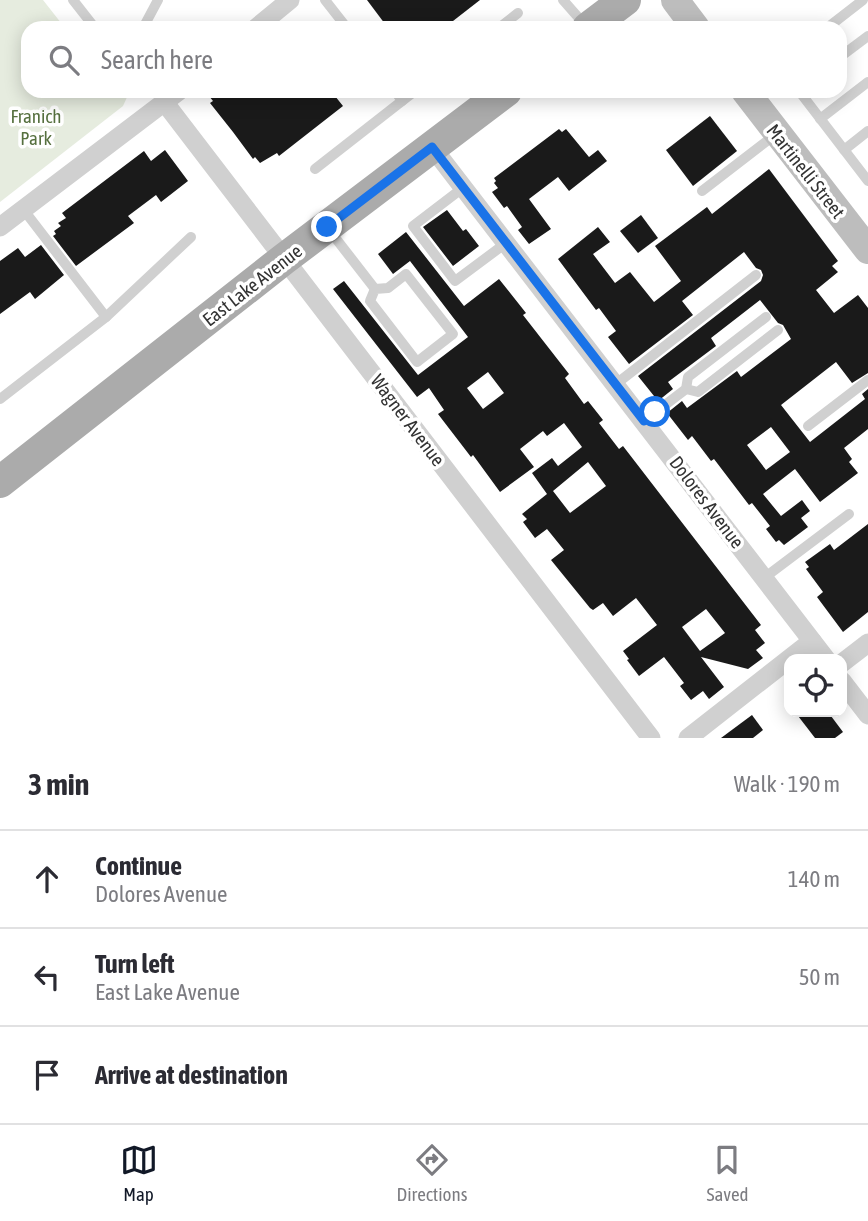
<!DOCTYPE html>
<meta charset="utf-8">
<style>
:root{--surface:#fff;--page:#f2f2f3;--text:#2b2b33;--muted:#7c7c81;--line:#e1e1e2;--accent:#111827}
body{margin:0;font-family:"Asap Condensed",sans-serif;background:var(--page);color:var(--text)}
.controls{position:absolute;right:21px;bottom:21px;display:grid;overflow:hidden;border-radius:14px;box-shadow:0 4px 18px #0003}
.controls button{width:63px;height:63px;display:grid;place-items:center;padding:0;border:0;border-bottom:2px solid var(--line);background:var(--surface);color:var(--text);font:35px sans-serif}
.stop{position:absolute;width:21px;height:21px;margin:-16px;border:5px solid #1a73e8;border-radius:50%;background:#fff}
.stop.end{background:#1a73e8;border-color:#fff;box-shadow:0 2px 7px #0008}
.list{margin:0;padding:0;list-style:none}
h2{display:flex;justify-content:space-between;align-items:center;height:91px;margin:0;padding:0 28px;font-size:30px}
h2 small{font-size:23px;font-weight:400;color:var(--muted)}
.list li{display:grid;grid-template-columns:46px 1fr auto;gap:21px;align-items:center;box-sizing:border-box;height:98px;padding:0 28px;border-top:2px solid var(--line)}
.list b{display:block;font-size:26px;white-space:nowrap}
.list p{margin:0;font-size:23px;white-space:nowrap;color:var(--muted)}
.list em{font-size:23px;font-style:normal;color:var(--muted)}
.icon{flex:none;width:38px;height:38px;fill:none;stroke:currentColor;stroke-width:2;stroke-linecap:round;stroke-linejoin:round}
.map{position:relative;flex:none;width:868px;height:738px;overflow:hidden}
.search{position:absolute;background:var(--surface);box-shadow:0 4px 18px #0003;left:21px;right:21px;top:21px;height:77px;display:flex;align-items:center;gap:18px;box-sizing:border-box;padding:0 24px;border-radius:21px;color:var(--muted);font-size:26px}
.sheet{height:385px;background:var(--surface)}
nav{display:flex;justify-content:space-around;align-items:center;box-sizing:border-box;height:98px;border-top:2px solid var(--line);background:var(--surface);font-size:19px;color:var(--muted)}
nav a{display:grid;justify-items:center;gap:4px}
nav .on{color:var(--accent)}
.map>svg:first-child{display:block}
.green{fill:#e6ecdf}
.building{fill:#1a1a1a;fill-rule:evenodd}
.lines{fill:none;stroke-linecap:round;stroke-linejoin:round}
.lane{stroke:#d0d0d0;stroke-width:10}
.street{stroke:#d0d0d0;stroke-width:19}
.secondary{stroke:#bdbdbd;stroke-width:28}
.primary{stroke:#ababab;stroke-width:32}
.route{stroke:#1a73e8;stroke-width:9}
.labels{text-anchor:middle;stroke-width:7;stroke-linejoin:round;paint-order:stroke}
.park-label{font-size:19px;fill:#56703f;stroke:#fff}
.street-label{font-size:19px;fill:#333;stroke:#fff}
</style>
<div class="map">
<svg width="868" height="738" viewBox="0 0 868 738">
<rect width="100%" height="100%" fill="#fff"/>
<path class="green" d="M0,0H43L65,28H28V91H127L128,95L123,106L0,202Z"/>
<g class="building">
<path d="M367,0H480L444,28H388Z"/>
<path d="M205,91H331L343,106L279,156L277,153L260,163L255,157L253,159L233,132L210,103L213,101Z"/>
<path d="M710,116L737,151L693,186L666,150Z"/>
<path d="M559,129L562,132L566,129L589,157L598,150L607,161L569,191L558,177L529,199L551,229L529,244L518,230L522,227L507,206L504,208L492,192L498,188L494,183L496,181L494,178Z"/>
<path d="M165,150L188,181L161,202L156,195L128,216L134,223L76,266L53,236L56,234L54,231L61,226L58,223L66,218L62,213L144,151L151,161Z"/>
<path d="M769,169L838,261L832,266L838,272L816,290L834,313L858,295L868,308V373L852,383L836,362L781,405L810,442L865,399L862,394L868,389V429L844,448L852,459L849,462L858,473L820,502L795,469L763,494L781,516L802,500L810,511L801,518L808,527L784,545L779,540L776,542L766,529L770,526L752,503L749,505L714,459L711,461L692,436L688,440L667,413L682,401L687,408L737,371L741,377L791,339L783,325L778,323L760,300L711,338L716,346L668,382L673,389L658,401L638,376L761,281L763,275L761,270L756,268L744,252L682,301L693,315L629,364L608,337L616,331L599,308L596,310L558,259L598,227L610,242L593,254L615,283L630,272L654,302L681,281L655,246L707,207L712,214ZM771,427L790,452L766,470L747,445Z"/>
<path d="M447,210L463,231L466,229L479,246L453,266L423,227Z"/>
<path d="M641,215L658,238L638,253L620,231Z"/>
<path d="M406,232L464,306L499,279L526,313L523,315L569,374L565,378L584,404L588,401L603,420L599,423L619,449L623,446L761,625L755,630L765,643L756,650L763,658L748,669L701,657L724,687L709,699L703,691L691,700L680,686L684,683L664,657L639,676L627,660L629,659L623,651L657,625L636,598L613,616L603,603L593,610L590,608L551,560L564,550L547,529L535,538L523,522L527,519L522,514L547,494L532,473L552,458L558,466L582,447L564,423L547,436L543,431L520,449L534,467L500,492L473,455L471,457L438,414L444,410L429,388L417,397L333,289L344,281L418,375L468,337L410,261L393,274L378,254ZM488,372L504,393L483,409L467,388ZM588,462L606,486L570,513L553,491ZM706,609L725,633L700,651L682,627Z"/>
<path d="M41,245L64,275L35,299L30,292L0,314V261L18,248L25,257Z"/>
<path d="M868,524V612L843,632L817,597L823,592L806,569L809,567L805,562L830,544L834,550Z"/>
<path d="M795,712H828L843,732L835,738H815Z"/>
<path d="M752,715L763,730L753,738H721Z"/>
</g>
<g class="lines">
<g class="lane">
<path d="M73,0L95,28"/>
<path d="M325,0L347,28"/>
<path d="M563,0L585,25"/>
<path d="M143,28L158,0"/>
<path d="M499,28L518,13"/>
<path d="M827,28L863,0"/>
<path d="M840,57L868,36"/>
<path d="M799,91L868,181"/>
<path d="M402,101L415,91"/>
<path d="M820,119L868,82"/>
<path d="M844,150L868,131"/>
<path d="M315,169L402,101L395,91"/>
<path d="M464,187L413,226L455,281L506,243"/>
<path d="M702,191L776,134"/>
<path d="M330,231L375,289"/>
<path d="M406,274L453,334L417,362L370,301L375,289L388,288Z"/>
<path d="M106,317L191,237"/>
<path d="M616,384L756,275"/>
<path d="M686,389L698,392L778,330"/>
<path d="M0,399L106,317L23,209"/>
<path d="M644,421L686,389L688,377L766,317"/>
<path d="M808,426L868,380"/>
<path d="M764,578L849,514"/>
</g>
<g class="street">
<path d="M256,28L290,0"/>
<path d="M165,103L651,738"/>
<path d="M432,147L826,659"/>
<path d="M0,227L179,91"/>
<path d="M842,663L868,643"/>
<path d="M842,681L868,715"/>
<path d="M688,738L812,641"/>
</g>
<g class="secondary">
<path d="M675,0L696,28"/>
<path d="M745,91L868,250"/>
</g>
<g class="primary">
<path d="M588,28L625,0"/>
<path d="M0,482L284,259L506,91"/>
</g>
</g>
<g class="lines">
<path class="route" d="M327,227L432,147L644,421L655,412"/>
</g>
<g class="labels">
<g class="park-label">
<text x="36" y="123">Franich<tspan x="36" dy="22">Park</tspan></text>
</g>
<g class="street-label">
<text transform="translate(806 171) rotate(52)" y="7">Martinelli Street</text>
<text transform="translate(252 285) rotate(-38)" y="7">East Lake Avenue</text>
<text transform="translate(408 420) rotate(53)" y="7">Wagner Avenue</text>
<text transform="translate(707 502) rotate(53)" y="7">Dolores Avenue</text>
</g>
</g>
</svg>
<div class="controls">
<button><svg class="icon" aria-label="locate" viewBox="0 0 24 24"><circle cx="12" cy="12" r="6"/><path d="M12 2v4M12 18v4M2 12h4M18 12h4"/></svg></button>
</div>
<div class="stop" style="left:655px;top:412px"></div>
<div class="stop end" style="left:327px;top:227px"></div>
<div class="search"><svg class="icon" aria-label="search" viewBox="0 0 24 24"><circle cx="10" cy="10" r="6"/><path d="M15 15l6 6"/></svg>Search here</div>
</div>
<section class="sheet">
<h2>3 min<small>Walk · 190 m</small></h2>
<ul class="list">
<li><svg class="icon" aria-label="ahead" viewBox="0 0 24 24"><path d="M12 20V5M6 11l6-6 6 6"/></svg><div><b>Continue</b><p>Dolores Avenue</p></div><em>140 m</em></li>
<li><svg class="icon" aria-label="left" viewBox="0 0 24 24"><path d="M17 20v-9H6M10 6l-5 5 5 5"/></svg><div><b>Turn left</b><p>East Lake Avenue</p></div><em>50 m</em></li>
<li><svg class="icon" aria-label="arrive" viewBox="0 0 24 24"><path d="M6 21V4h12l-3 4 3 4H6"/></svg><div><b>Arrive at destination</b></div></li>
</ul>
</section>
<nav>
<a class="on"><svg class="icon" aria-label="map" viewBox="0 0 24 24"><path d="M3 6l6-2 6 2 6-2v14l-6 2-6-2-6 2zM9 4v14M15 6v14"/></svg>Map</a>
<a><svg class="icon" aria-label="directions" viewBox="0 0 24 24"><path d="M12 3l9 9-9 9-9-9zM9 14v-3h6M13 9l2 2-2 2"/></svg>Directions</a>
<a><svg class="icon" aria-label="saved" viewBox="0 0 24 24"><path d="M7 4h10v16l-5-4-5 4z"/></svg>Saved</a>
</nav>
